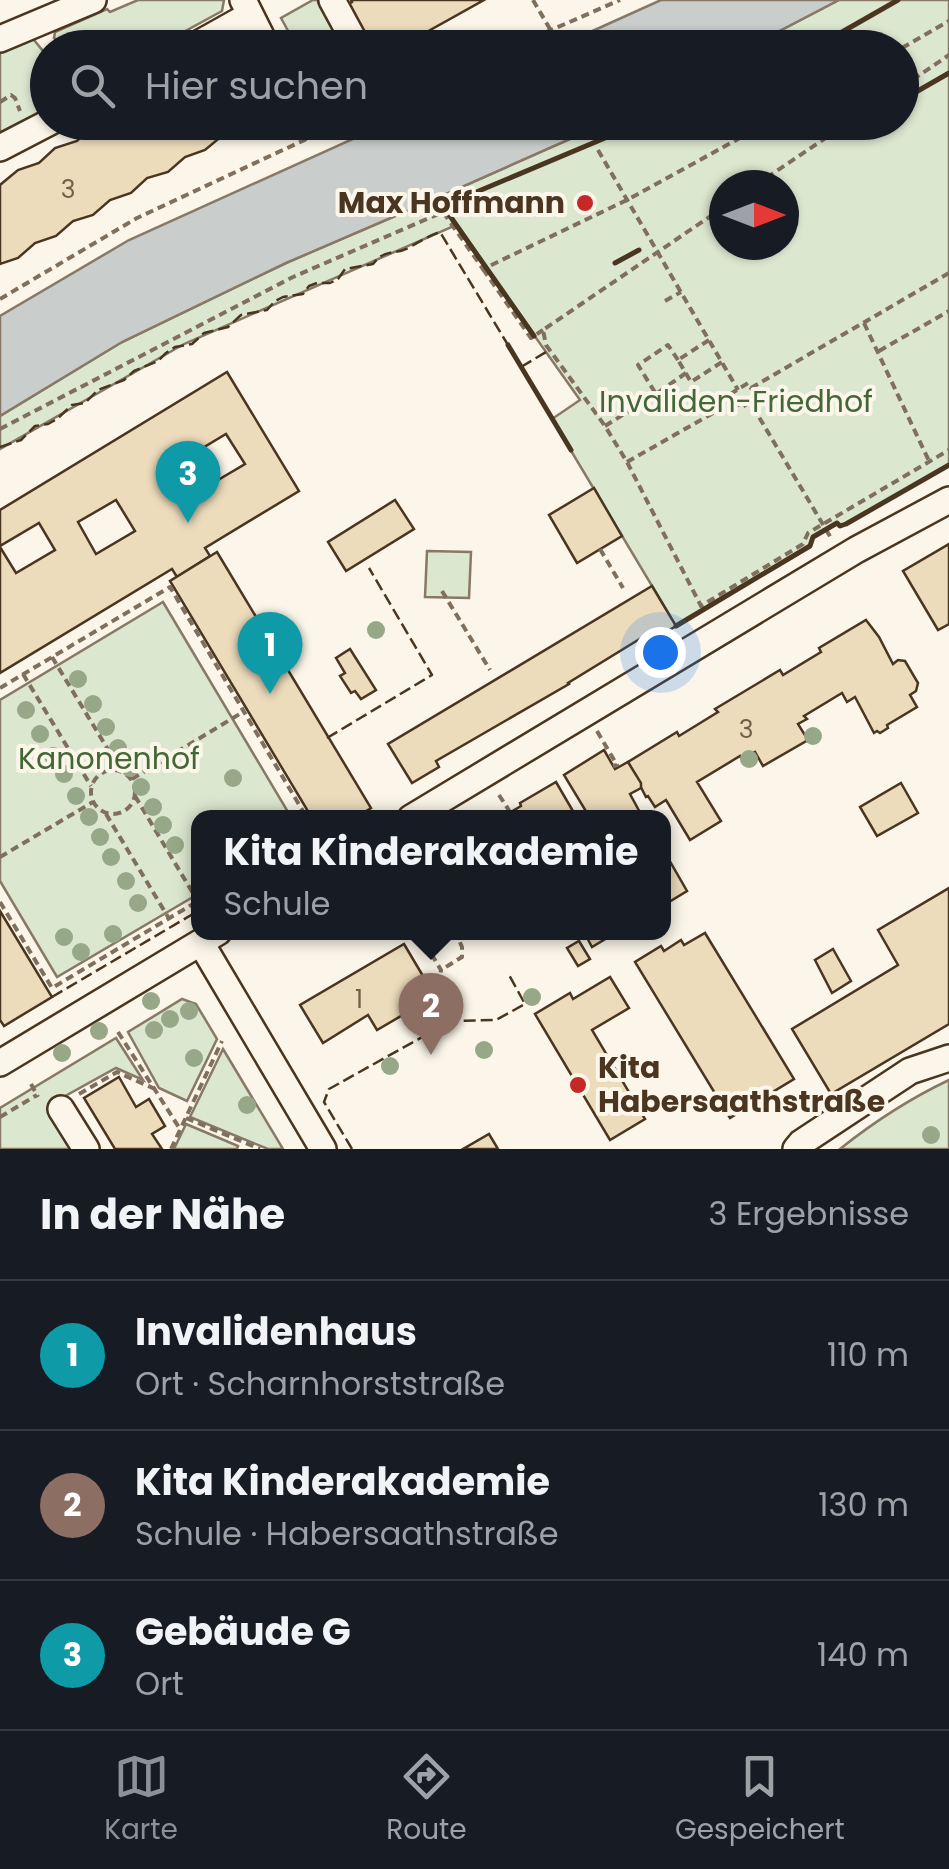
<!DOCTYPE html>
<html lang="de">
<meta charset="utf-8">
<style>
:root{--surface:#171b24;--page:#242831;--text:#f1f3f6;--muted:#9ea1a6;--line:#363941;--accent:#8c9099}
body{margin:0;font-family:Poppins,sans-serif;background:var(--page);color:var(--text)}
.compass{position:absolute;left:709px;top:170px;width:90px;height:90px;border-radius:50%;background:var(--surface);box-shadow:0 2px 8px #0004;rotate:90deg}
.you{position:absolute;left:660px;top:652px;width:35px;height:35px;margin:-25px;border:8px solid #fff;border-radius:50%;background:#1a73e8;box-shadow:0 0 0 15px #1a73e833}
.badge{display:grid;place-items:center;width:65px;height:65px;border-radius:50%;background:var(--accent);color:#fff;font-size:32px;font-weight:700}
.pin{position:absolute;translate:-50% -82px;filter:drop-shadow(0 2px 5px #0008)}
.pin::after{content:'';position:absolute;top:52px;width:35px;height:30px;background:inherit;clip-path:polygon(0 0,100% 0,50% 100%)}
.popup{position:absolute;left:191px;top:810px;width:480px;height:130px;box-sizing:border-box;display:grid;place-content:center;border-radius:20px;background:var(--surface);filter:drop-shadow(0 2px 8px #0005);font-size:32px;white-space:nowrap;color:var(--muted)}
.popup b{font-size:38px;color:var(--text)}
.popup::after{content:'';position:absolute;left:50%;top:100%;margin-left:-20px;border:20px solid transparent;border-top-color:var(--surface)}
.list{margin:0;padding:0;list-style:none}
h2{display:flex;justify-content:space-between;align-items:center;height:130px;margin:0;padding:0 40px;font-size:42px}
h2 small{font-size:32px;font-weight:400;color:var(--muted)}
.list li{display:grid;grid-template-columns:65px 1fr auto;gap:30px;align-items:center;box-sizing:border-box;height:150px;padding:0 40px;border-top:2px solid var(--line)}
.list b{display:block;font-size:38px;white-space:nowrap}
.list p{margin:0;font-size:32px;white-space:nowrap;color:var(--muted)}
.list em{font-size:32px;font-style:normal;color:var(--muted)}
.icon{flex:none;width:55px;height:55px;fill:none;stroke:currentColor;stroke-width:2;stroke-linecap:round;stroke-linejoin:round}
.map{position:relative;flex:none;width:949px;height:1149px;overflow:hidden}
.search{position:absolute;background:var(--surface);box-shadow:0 2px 8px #0004;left:30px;right:30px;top:30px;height:110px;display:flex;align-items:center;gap:25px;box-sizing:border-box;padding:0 35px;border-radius:55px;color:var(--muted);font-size:38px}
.sheet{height:580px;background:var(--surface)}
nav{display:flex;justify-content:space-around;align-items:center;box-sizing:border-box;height:140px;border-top:2px solid var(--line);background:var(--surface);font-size:28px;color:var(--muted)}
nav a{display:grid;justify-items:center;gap:5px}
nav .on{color:var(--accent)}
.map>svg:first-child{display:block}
.green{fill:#dce7d0;stroke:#887966;stroke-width:2.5;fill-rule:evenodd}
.water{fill:#c9cecd;stroke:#887966;stroke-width:2.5}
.building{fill:#ecdcbc;stroke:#4a3520;stroke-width:2.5;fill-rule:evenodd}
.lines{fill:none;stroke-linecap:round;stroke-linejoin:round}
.minor-casing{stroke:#4a3520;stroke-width:30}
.path{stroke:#7f6f5c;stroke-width:4;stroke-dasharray:8 5;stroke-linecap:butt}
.minor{stroke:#fbf6e9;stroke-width:25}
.fence{stroke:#4a3520;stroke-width:2.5;stroke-dasharray:12 5;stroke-linecap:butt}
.wall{stroke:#4a3520;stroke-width:5}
.tree{fill:#96a887}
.poi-dot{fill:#c62828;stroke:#fbf6e9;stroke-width:4}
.labels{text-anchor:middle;stroke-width:8;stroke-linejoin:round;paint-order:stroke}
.number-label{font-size:25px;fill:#725f47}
.poi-label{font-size:30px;font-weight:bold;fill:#4a3520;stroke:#fbf6e9;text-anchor:end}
.park-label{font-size:30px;fill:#436837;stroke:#fbf6e9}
</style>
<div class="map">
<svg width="949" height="1149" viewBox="0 0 949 1149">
<rect width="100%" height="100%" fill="#fbf6e9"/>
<g class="green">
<path d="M138,0H224L222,11L156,47H65L54,38L55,32L107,9L110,12Z"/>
<path d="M313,0H317L343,47H297L281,18Z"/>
<path d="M839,0H949V465L846,524L840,526L836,523L813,537L810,546L676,626L552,419L580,400L456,225L184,344L0,449V416L122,342L286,263L437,198L606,123L902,122V48L749,47ZM724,185H784V245H724Z"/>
<path d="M26,39L34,40L47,56V112L0,138V50Z"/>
<path d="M427,551L471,552L469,598L425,597Z"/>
<path d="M163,602L291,817L198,818V894L57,977L0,881V700Z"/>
<path d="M182,999L196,1004L217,1039L187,1101L159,1088L128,1032Z"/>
<path d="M116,1038L143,1080L116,1068L49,1105L74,1149H0V1108Z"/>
<path d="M223,1049L283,1149H268L190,1117Z"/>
<path d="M949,1080V1149H840C875,1121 909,1099 949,1080Z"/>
<path d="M186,1124L238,1146L237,1149H174Z"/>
</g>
<g class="water">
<path d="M661,0H839L749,47H557Z"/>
<path d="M388,123H606L437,198L286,263L122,342L0,416V316L129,240Z"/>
</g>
<g class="building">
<path d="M351,0H484L416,38L418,43L410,48H370L347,5L352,2Z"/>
<path d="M105,122H250L243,128L223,135L205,150L185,157L168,172L147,178L131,193L110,200L93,215L73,221L56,236L35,243L18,258L0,264V185L18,170L39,163L55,148L77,141L92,127Z"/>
<path d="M227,372L299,491L205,548L210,556L177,577L172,569L0,673V547L16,573L55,550L39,523L0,546V510ZM226,434L245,464L189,497L171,467ZM116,500L135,531L96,554L78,522Z"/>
<path d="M594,488L622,536L577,563L549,515Z"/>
<path d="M395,500L414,529L346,571L328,542Z"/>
<path d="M949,544V624L938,630L903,571Z"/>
<path d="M217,552L371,808L355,818H312L170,581Z"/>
<path d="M652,586L676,626L647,643L643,637L568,683L569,684L436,761L439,767L412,783L388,744Z"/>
<path d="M866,620L879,637L893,664L898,660L905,661L918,683L916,691L910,695L917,707L887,725L888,728L880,733L877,731L874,733L855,697L847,702L842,693L804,716L807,719L798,724L808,740L763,766L755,752L742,759L740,756L697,782L721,821L690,840L666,800L655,807L648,796L646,797L628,762L677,732L679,736L718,712L715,709L780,670L783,675L821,652L819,648Z"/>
<path d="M350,649L376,690L361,699L355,691L351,693L340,676L345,673L336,658Z"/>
<path d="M604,750L615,769L628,762L641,783V788L630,794L643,818H590L564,775Z"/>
<path d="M556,782L577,818H501L521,806L520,803Z"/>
<path d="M901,783L918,813L877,836L860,807Z"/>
<path d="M664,851L687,891L664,905Z"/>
<path d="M949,888V1024L831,1094L792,1029L898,965L878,930Z"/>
<path d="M0,911L52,997L4,1026L0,1020Z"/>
<path d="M584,932H617L592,947Z"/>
<path d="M705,933L794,1079L730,1118L635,962L661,946L664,951L681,940L684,945Z"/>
<path d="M579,941L590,959L578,966L567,948Z"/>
<path d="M404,944L426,981L404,993L413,1009L377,1030L368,1015L323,1043L300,1005Z"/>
<path d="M833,949L851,981L832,993L815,960Z"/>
<path d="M610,977L629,1008L592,1030L645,1119L610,1140L535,1014L570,993L573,999Z"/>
<path d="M119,1077L136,1107L149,1099L165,1126L152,1134L162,1149H115L84,1098Z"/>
<path d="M489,1134L498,1149H463Z"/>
</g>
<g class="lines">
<g class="minor-casing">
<g id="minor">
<path d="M243,0L267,48"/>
<path d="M332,0L358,48"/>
<path d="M0,39L93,0"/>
<path d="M191,48L250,15"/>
<path d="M0,148L50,122"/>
<path d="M411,818L856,550L949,500"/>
<path d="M201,943L323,1149"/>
<path d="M0,1063L218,932"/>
<path d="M61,1109L86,1149"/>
<path d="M796,1149L801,1143L910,1071L949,1058"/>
</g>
</g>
<g class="path">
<path d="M533,0L550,29"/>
<path d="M828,45L829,48"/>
<path d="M510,48L620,0"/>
<path d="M902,48L949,21"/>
<path d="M902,87L949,55"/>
<path d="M0,102L11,95L15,98L20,111"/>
<path d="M306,122L312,136"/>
<path d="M598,150L738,390"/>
<path d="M756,185L849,122"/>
<path d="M724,207L543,330L546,345L605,426L627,462L701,606L803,544L808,533L949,450"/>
<path d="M483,269L531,338L543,330"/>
<path d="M0,299L137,218L343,122"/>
<path d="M665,301L681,292"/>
<path d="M864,323L929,461"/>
<path d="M709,340L678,360L691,382L722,362"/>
<path d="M879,351L949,311"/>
<path d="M678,360L668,345L638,365L656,394L686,373"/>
<path d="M751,388L949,273"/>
<path d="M750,402L741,408L732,393L748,383L757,398L750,402L831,538"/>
<path d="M605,426L656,394"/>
<path d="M0,429L293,277L443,212L483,269L627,200L769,122"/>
<path d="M627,462L736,400"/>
<path d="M600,549L623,588"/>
<path d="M442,591L490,670"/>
<path d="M52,657L121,771"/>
<path d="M23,674L91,786"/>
<path d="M0,688L170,587L307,818"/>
<path d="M597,731L617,765L613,766"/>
<circle cx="113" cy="792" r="22"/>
<path d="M132,779L243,712"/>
<path d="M499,795L510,812"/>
<path d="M135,796L197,900"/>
<path d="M106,814L168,917"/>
<path d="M0,857L93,802"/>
<path d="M0,902L52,988L198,901"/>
<path d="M418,932L441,970L434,1013"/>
<path d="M427,946L446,935L458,938L462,947V957L441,970"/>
<path d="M118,1032L180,1129"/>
<path d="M31,1084L38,1097"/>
<path d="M79,1094L117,1072L155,1089"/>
<path d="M0,1117L37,1095"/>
<path d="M186,1118L260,1149"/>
<path d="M171,1149L222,1041"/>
</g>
<use href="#minor" class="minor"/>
<g class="fence">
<path d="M521,367L546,352"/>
<path d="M0,447L21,440L35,426L48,424L57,419L72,405L85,403L98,390L124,380L134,371L158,361L166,353L175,347L192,344L204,333L228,327L241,315L267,310L275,301L283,297L303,294L309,286L317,283H330L338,279L345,269L373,264C386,247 395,256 410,247C421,241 428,236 440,232L508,345"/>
<path d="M327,738L432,675L369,568"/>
<path d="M52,997L198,911"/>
<path d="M352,1149L324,1102L329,1089L451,1021L496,1020L525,1004L508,973"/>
</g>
<g class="wall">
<path d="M842,32L898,0"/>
<path d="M902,100L949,73"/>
<path d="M615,263L639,250"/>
<path d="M534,336L443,206L643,122"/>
<path d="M508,345L571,450"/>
<path d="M676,626L810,546L813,537L837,523L840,526L846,524L949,465"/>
</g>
</g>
<g class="tree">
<circle cx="376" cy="630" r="9"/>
<circle cx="78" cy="679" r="9"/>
<circle cx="93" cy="704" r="9"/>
<circle cx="26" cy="710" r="9"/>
<circle cx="106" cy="727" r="9"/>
<circle cx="40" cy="734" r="9"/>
<circle cx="813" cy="736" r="9"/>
<circle cx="118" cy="748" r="9"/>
<circle cx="53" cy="756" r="9"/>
<circle cx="749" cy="759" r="9"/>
<circle cx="130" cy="768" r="9"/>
<circle cx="64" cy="774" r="9"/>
<circle cx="233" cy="778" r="9"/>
<circle cx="141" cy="787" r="9"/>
<circle cx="76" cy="796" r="9"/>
<circle cx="153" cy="807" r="9"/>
<circle cx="89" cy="817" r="9"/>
<circle cx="163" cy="825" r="9"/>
<circle cx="100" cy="837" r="9"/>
<circle cx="175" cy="845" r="9"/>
<circle cx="111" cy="857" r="9"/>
<circle cx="126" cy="881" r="9"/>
<circle cx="138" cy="903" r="9"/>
<circle cx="113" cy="934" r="9"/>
<circle cx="64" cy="937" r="9"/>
<circle cx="81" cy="952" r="9"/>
<circle cx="532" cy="997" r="9"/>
<circle cx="151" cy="1001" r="9"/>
<circle cx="189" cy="1011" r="9"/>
<circle cx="170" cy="1019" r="9"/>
<circle cx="154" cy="1030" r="9"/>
<circle cx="99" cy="1031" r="9"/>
<circle cx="484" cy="1050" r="9"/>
<circle cx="62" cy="1053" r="9"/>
<circle cx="194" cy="1058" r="9"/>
<circle cx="390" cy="1066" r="9"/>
<circle cx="247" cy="1105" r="9"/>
<circle cx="931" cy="1135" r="9"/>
</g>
<g class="poi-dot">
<circle cx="585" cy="203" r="10"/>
<circle cx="578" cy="1085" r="10"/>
</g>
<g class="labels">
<g class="number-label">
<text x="68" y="198">3</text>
<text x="746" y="738">3</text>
<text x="359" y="1008">1</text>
</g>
<g class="poi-label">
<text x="565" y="213">Max Hoffmann</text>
<text x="598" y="1078" text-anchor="start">Kita<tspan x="598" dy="34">Habersaathstraße</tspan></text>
</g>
<g class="park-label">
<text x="736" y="412">Invaliden-Friedhof</text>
<text x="109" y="769">Kanonenhof</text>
</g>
</g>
</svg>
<svg class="compass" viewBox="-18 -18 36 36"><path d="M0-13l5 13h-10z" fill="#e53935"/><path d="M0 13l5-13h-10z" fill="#9ea1a6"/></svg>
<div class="you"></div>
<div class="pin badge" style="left:270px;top:694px;background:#0f9aa8">1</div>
<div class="pin badge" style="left:431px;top:1055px;background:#8d6e63">2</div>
<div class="popup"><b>Kita Kinderakademie</b>Schule</div>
<div class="pin badge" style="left:188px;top:523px;background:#0f9aa8">3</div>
<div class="search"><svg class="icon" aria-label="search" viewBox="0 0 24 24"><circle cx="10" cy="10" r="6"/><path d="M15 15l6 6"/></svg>Hier suchen</div>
</div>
<section class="sheet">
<h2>In der Nähe<small>3 Ergebnisse</small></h2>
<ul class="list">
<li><span class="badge" style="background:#0f9aa8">1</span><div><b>Invalidenhaus</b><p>Ort · Scharnhorststraße</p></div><em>110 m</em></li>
<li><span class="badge" style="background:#8d6e63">2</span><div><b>Kita Kinderakademie</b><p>Schule · Habersaathstraße</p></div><em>130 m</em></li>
<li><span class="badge" style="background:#0f9aa8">3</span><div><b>Gebäude G</b><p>Ort</p></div><em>140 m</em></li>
</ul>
</section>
<nav>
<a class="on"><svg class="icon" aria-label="map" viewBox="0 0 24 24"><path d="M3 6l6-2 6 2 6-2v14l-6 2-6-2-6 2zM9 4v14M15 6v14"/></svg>Karte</a>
<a><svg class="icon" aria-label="directions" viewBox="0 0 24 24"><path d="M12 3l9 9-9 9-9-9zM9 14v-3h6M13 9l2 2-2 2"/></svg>Route</a>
<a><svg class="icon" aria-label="saved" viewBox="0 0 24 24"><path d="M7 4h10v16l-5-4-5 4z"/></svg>Gespeichert</a>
</nav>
